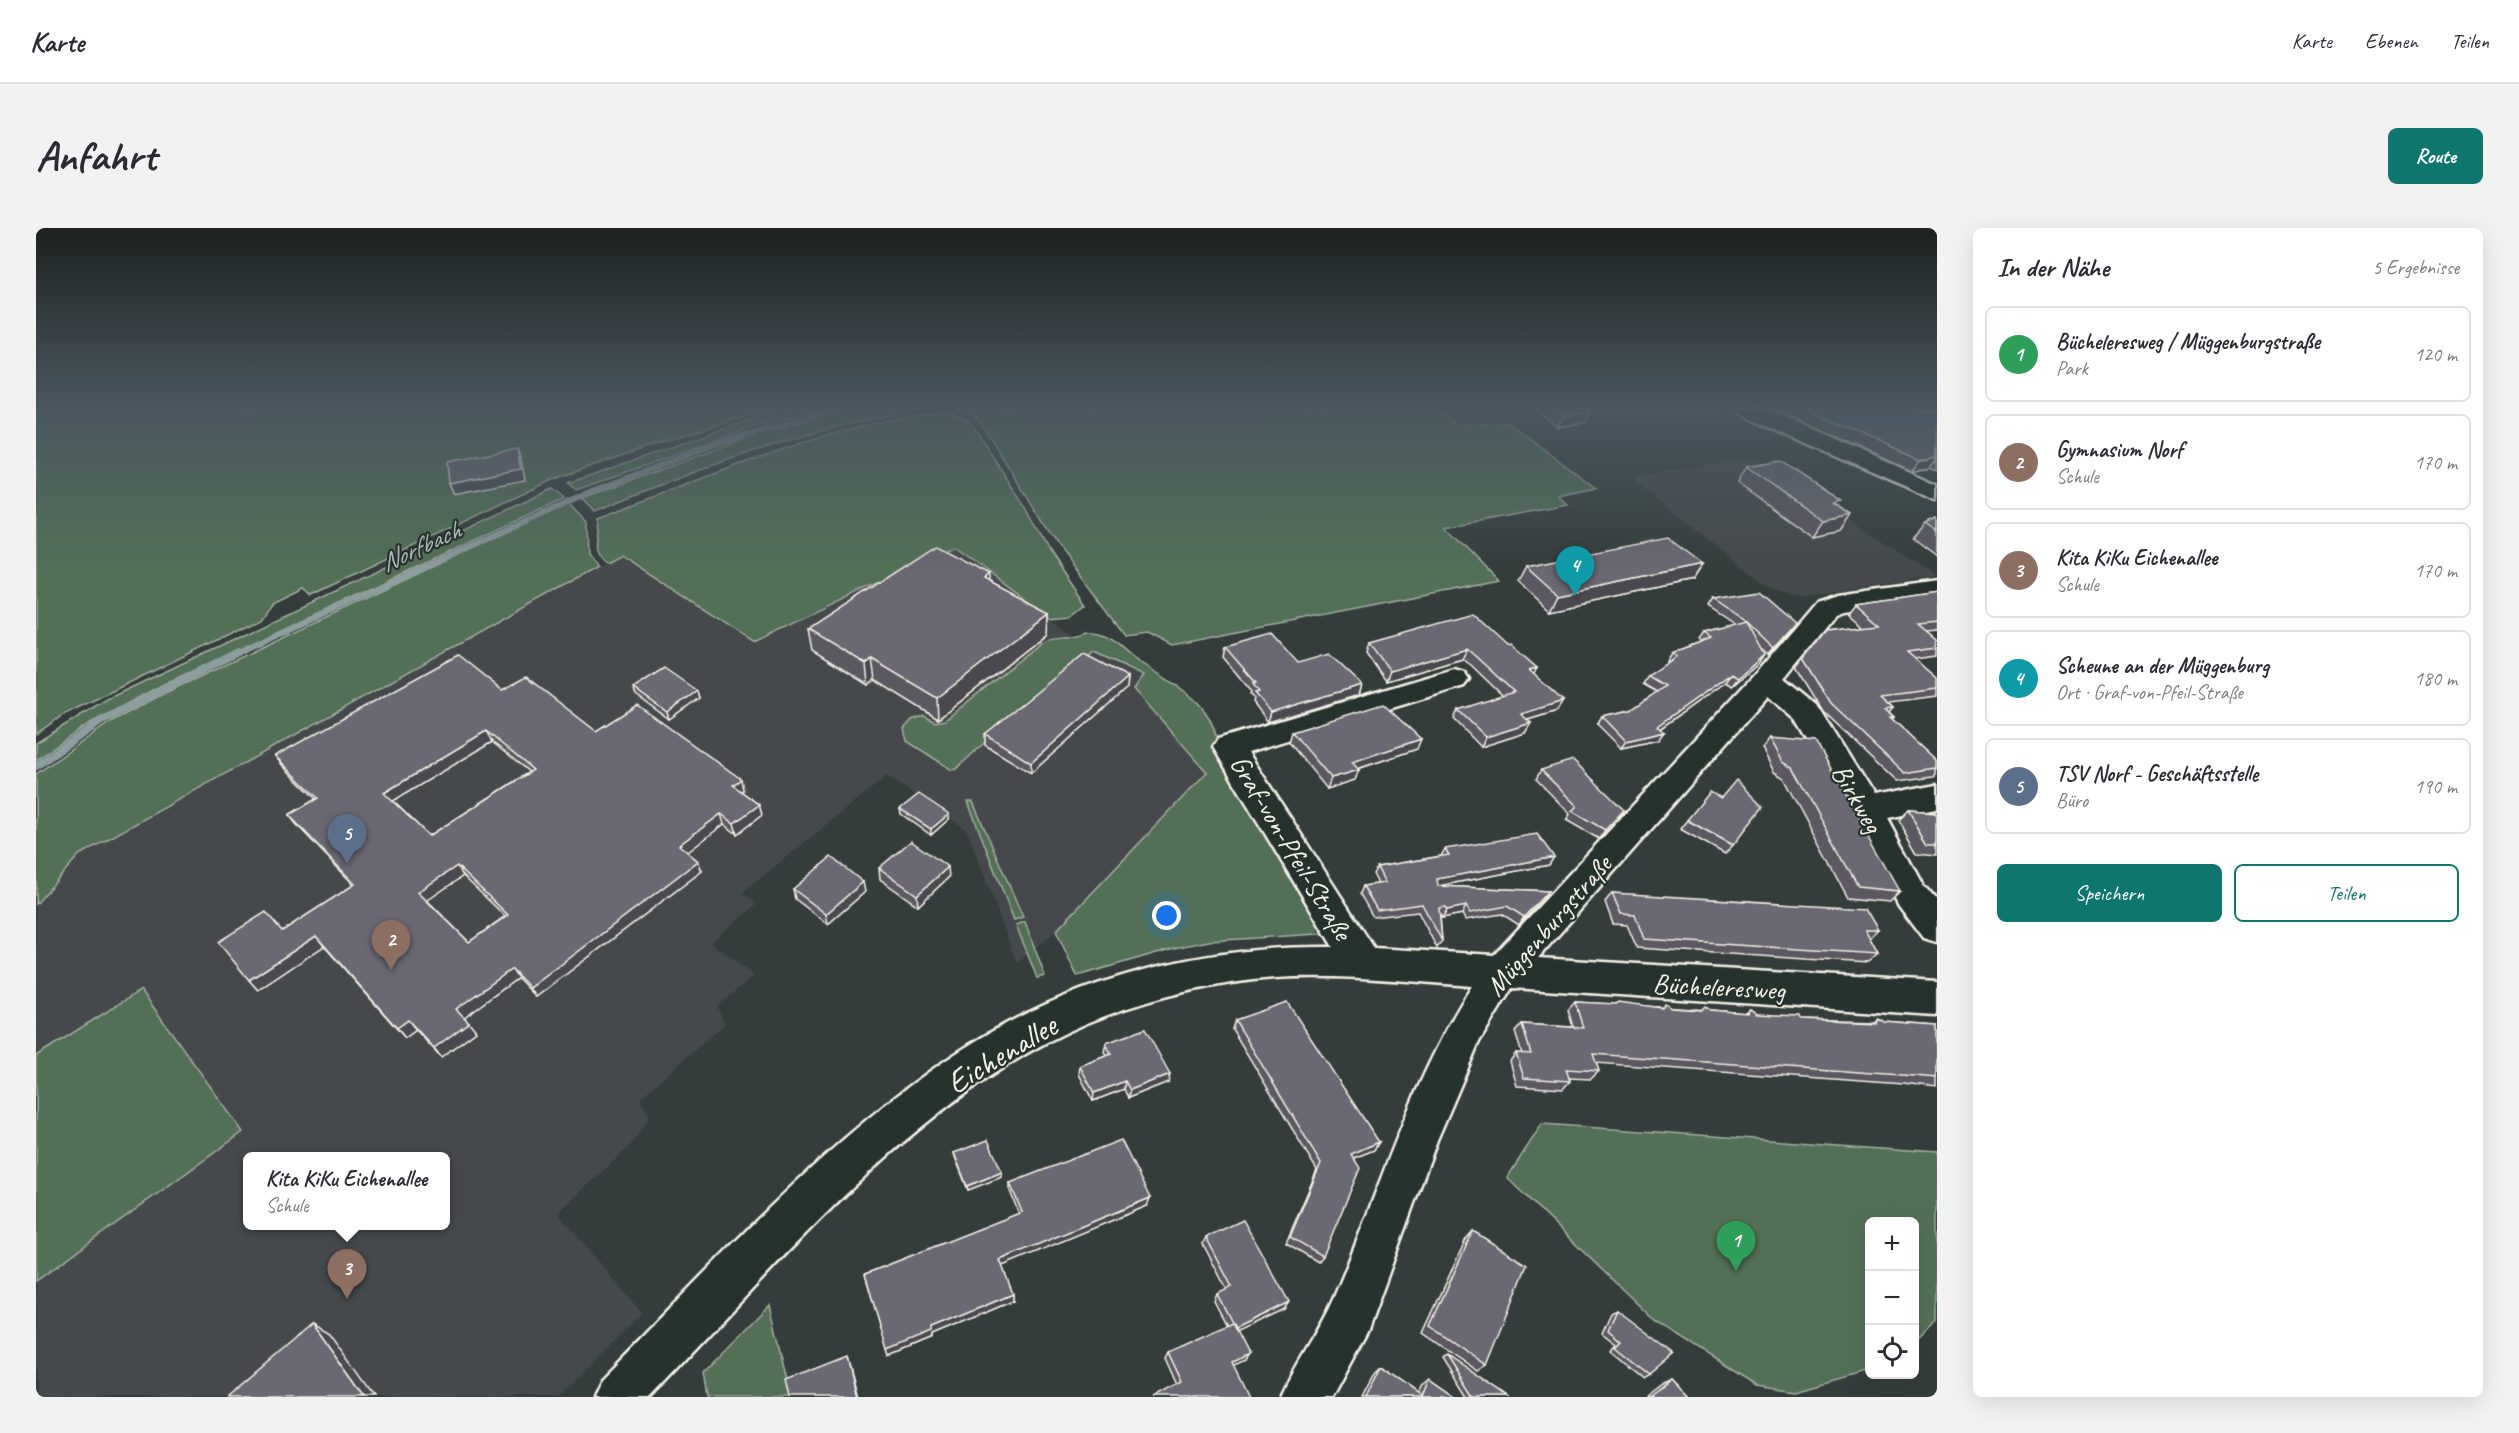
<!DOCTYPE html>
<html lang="de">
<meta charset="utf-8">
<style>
:root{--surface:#fff;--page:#f2f2f3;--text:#2b2b33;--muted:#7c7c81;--line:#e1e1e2;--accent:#0f766e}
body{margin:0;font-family:Caveat,sans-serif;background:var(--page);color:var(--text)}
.controls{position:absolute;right:18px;bottom:18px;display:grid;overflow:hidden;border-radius:9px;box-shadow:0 6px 24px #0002}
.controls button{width:54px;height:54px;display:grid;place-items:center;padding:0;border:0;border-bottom:2px solid var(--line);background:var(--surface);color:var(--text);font:30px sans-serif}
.you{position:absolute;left:1131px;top:688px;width:21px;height:21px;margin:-15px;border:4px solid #fff;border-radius:50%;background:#1a73e8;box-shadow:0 0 0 9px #1a73e833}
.badge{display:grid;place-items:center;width:39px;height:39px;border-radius:50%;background:var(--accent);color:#fff;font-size:20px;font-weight:700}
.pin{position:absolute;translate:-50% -50px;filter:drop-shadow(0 2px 3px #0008)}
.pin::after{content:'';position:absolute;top:32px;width:21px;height:18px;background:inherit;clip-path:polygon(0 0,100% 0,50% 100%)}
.popup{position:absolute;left:207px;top:924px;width:207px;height:78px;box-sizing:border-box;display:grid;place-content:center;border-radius:9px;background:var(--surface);filter:drop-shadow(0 2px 4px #0005);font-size:20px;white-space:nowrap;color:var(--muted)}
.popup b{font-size:22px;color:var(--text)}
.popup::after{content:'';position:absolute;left:50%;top:100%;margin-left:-12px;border:12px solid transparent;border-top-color:var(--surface)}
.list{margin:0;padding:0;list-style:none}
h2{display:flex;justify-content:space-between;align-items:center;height:78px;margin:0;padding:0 24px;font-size:26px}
h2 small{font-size:20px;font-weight:400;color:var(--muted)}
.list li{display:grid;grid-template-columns:39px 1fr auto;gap:18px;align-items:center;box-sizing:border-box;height:96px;margin:0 12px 12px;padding:0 12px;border:2px solid var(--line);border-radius:9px}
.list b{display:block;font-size:22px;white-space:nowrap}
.list p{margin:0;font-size:20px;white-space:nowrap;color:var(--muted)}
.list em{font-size:20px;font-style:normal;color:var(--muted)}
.actions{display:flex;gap:12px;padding:18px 24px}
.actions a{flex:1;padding:14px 0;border:2px solid var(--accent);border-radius:9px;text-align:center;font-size:21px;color:var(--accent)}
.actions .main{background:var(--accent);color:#fff}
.icon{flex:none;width:33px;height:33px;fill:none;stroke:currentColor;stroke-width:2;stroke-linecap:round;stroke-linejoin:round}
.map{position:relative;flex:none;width:1901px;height:1169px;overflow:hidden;border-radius:9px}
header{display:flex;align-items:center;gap:36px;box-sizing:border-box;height:84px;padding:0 30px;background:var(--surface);border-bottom:2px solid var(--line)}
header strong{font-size:28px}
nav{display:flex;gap:33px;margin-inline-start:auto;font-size:21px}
.intro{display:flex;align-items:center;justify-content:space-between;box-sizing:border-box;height:144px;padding:0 36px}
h1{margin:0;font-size:42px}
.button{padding:15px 27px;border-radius:9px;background:var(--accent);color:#fff;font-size:21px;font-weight:700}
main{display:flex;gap:36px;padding:0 36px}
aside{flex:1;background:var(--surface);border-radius:9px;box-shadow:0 6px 24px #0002}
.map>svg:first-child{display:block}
.built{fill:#444a4c;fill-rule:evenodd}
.green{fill:#526f57;stroke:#a3b0a0;stroke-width:1.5}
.water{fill:#4a656f;stroke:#8e9d9f;stroke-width:1.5}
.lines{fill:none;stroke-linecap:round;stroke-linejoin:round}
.stream-far1{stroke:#8e9d9f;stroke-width:6}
.stream{stroke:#8e9d9f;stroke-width:8}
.minor-casing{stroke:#f4f1e8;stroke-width:5}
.minor{fill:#26332d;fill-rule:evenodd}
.wall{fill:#5b5962;stroke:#f4f1e8;stroke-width:1.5;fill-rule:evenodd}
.shaded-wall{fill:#4a4850;stroke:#f4f1e8;stroke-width:1.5}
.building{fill:#6a6772;stroke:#f4f1e8;stroke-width:1.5;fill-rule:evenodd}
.labels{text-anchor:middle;stroke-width:4.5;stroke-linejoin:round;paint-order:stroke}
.far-water-label{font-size:26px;font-style:italic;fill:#b0b9b8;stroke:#26332d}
.street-label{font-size:28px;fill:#f4f1e8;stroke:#26332d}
.near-street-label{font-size:33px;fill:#f4f1e8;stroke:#26332d}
</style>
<header>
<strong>Karte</strong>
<nav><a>Karte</a><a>Ebenen</a><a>Teilen</a></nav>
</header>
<div class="intro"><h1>Anfahrt</h1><a class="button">Route</a></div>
<main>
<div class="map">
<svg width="1901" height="1169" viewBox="0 0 1901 1169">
<rect width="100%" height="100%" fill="#343d3b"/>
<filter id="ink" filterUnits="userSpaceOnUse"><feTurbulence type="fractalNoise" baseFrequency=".0167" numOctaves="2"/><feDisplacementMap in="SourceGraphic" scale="12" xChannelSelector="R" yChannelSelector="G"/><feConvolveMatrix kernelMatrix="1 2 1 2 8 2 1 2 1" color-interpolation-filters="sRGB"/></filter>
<g filter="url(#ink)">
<g class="built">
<path d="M1719,229L1900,349L1761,370L1751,368L1733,359L1598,253V249L1606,247Z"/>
<path d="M917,318L1046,411L1110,445L1171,544L1024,700L981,735L931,602L851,548L706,665L721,676L675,714L718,748L681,778L689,796L604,870L614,889L593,919L522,985L606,1085L522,1169H0V676L43,627L584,327L718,414ZM212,928H410V998H212Z"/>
</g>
<g class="green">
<path d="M0,180H737L628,213L518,251L275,367L267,360L236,375L226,390L27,487L0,506Z"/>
<path d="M748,180H791L718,199L540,262L532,255Z"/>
<path d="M825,180H904C878,182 852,188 827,193C734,213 647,248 559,283L547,270L747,197Z"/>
<path d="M919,180H1398L1420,197L1473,195L1560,260L1522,268L1532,277L1410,299L1463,353L1136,417L1111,404L1088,407L1022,319L947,198L939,188Z"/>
<path d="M913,184L930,191L938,199L989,279L1013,324L1049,377L1036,387L1015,389L917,318L718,414L584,327L569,335C553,324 562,306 562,290C675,249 792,194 913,184Z"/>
<path d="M516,261L528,271L128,456L51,497L0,532V515L71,471Z"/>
<path d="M532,275L550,294L551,326L561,339L43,627L0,676V546L76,493L129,465Z"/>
<path d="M1052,404C1075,403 1082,417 1099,430C1134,457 1175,467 1182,518L1298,705L1173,713L1138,720L1041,748L1020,703L1171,544L1098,461L1108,447L1058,424L948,515L920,541L916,542L871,513L868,501L876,492L888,488L899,494L909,492L1007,413C1023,407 1037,412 1052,404Z"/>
<path d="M932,574H937L987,689L978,692Z"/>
<path d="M989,694L1009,748L1001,750L980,697Z"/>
<path d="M105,762L207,904L0,1053V828Z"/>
<path d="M1506,896L1901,924V1095L1879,1116L1878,994H1834L1833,1142L1760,1163L1721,1157L1618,1092L1471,950Z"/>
<path d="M734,1077L756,1169H671L667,1145Z"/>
</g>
<path class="water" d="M1500,180H1683C1654,194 1537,182 1500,180Z"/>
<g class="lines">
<path class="stream-far1" d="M198,426L557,263L680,216L807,180"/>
<path class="stream" d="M0,538L67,492L202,424"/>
<g class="minor-casing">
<g id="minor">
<path d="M1702,180H1730L1901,256V272L1730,198L1705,185Z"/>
<path d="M1901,353V369L1808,383L1800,386L1748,450L1781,477L1838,568L1901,556V580L1851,590L1887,657L1901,673V714L1888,710L1863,677L1816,587L1759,491L1732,468L1502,730L1901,754V788L1476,760L1443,814L1401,912L1332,1102L1296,1169H1244C1259,1134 1283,1104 1298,1069C1343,965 1374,854 1436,758C1364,753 1289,744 1217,752C1146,761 1076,780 1013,813C859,894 734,1045 615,1169H556L564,1152C683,1032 808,889 955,804C1059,745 1178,717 1297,719L1177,519L1182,511L1418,441L1428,444L1433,451L1428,458L1212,524L1338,720L1458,727L1720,445L1780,374L1802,367Z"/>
</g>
</g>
<use href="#minor" class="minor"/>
</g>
<g class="wall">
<path d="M1502,180H1550L1554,184L1550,194L1522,199L1504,185Z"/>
<path d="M1736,180H1901V241L1895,238L1876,243Z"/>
<path d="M1710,239L1802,278L1816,287L1805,303L1776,309L1701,255Z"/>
<path d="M1901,292V329L1877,311L1889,297Z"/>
<path d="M1666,336L1656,352L1513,382L1482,353L1490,338Z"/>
<path d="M953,353L1013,384L1012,405L902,491L839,452L832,457L776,422L772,401Z"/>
<path d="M1901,364V402L1890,403L1901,412V428L1879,431L1901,450V468L1852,474L1857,479L1853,484L1858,489L1856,491L1901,533V546L1899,548L1861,553L1788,484L1760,439L1789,402L1828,398L1813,385L1820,376Z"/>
<path d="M1677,371L1753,403L1731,427L1726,422L1723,435L1696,458L1689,454L1624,501L1622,512L1585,520L1561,496L1566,488L1595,482L1621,464L1607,456L1612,448L1633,434L1631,433L1636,425L1665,414L1663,412L1668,405L1699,397L1672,379Z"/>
<path d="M1333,415L1472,418L1501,440L1497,446L1521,483L1491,492L1489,505L1445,519L1418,491L1422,482L1467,468L1435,437L1426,431L1350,453L1330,425Z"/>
<path d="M1189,419L1262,435L1326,457L1323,467L1232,494L1217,474L1218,470L1214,466L1215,463L1187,429Z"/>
<path d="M1092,449L1091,460L995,545L949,517V506Z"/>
<path d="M597,460L661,463L663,470L633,491L600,467Z"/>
<path d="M466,462L560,503L707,562L705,563L723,577L726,587L701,606L688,596L651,624L662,633L666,643L500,769L482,750L428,789L440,803L405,829L380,802L369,810L288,718L222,762L213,752L246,703L318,657L261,597L253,587L280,571L247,538L239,528ZM456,514L493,544L393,608L357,573ZM427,648L469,688L433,714L391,672Z"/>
<path d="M1256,504L1381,521L1322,541L1319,552L1291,561L1253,514Z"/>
<path d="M1734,510L1864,663L1854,673L1812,669L1748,550L1738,544L1726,520Z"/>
<path d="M1505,542L1582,591L1563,611L1530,592L1534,586L1500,551Z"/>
<path d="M864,581L913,591L895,607L865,586Z"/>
<path d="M1872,582L1901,584V626L1881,624L1862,592Z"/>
<path d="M1651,592L1697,617L1689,626L1644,601Z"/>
<path d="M1409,621L1513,637L1403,658L1512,663L1507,671L1483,697L1466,686L1429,692L1426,686L1406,690L1404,687L1406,713L1401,720L1382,684L1337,689L1324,666L1327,658L1342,656L1337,646L1341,639L1405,628Z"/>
<path d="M843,640L913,649L882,678L844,651Z"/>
<path d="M757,661L829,664L792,696L759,671Z"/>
<path d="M1576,665L1842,702L1833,711L1841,726L1831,735L1601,720L1591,697L1577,696L1569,674Z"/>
<path d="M1539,774L1674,782L1709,785L1714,781L1721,786L1765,791L1836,793L1840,790L1848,794L1901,798V861L1867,857L1560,835L1563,843L1555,851L1533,850L1534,853L1527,861L1481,858L1474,833L1480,825L1486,826L1479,804L1486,796L1537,799L1532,782Z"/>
<path d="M1199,792L1343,914L1338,922L1318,930L1287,1028L1282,1034L1250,1015L1281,942L1196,801Z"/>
<path d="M1070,815L1132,854L1092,870L1088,861L1057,873L1043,846L1044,838L1070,828L1068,824Z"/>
<path d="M918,925L966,944V949L932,962L919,929Z"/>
<path d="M974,955L1111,978L966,1038L977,1066V1073L896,1107V1110L853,1128L829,1046L983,986L974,963Z"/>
<path d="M1437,1003L1451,1137L1442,1143L1387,1105L1430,1011Z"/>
<path d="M1170,1009L1248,1081L1200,1103L1208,1132L1141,1157L1129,1130L1132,1124L1191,1098L1178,1073L1181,1066L1191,1062L1167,1016Z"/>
<path d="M1581,1082L1613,1146L1607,1149L1574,1122L1580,1116L1566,1105L1575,1085Z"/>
<path d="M1411,1126L1473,1169H1432L1407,1129Z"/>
<path d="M1345,1138L1383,1165L1387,1157L1394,1151L1420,1169H1326L1339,1144Z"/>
<path d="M1636,1151L1653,1169H1608L1625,1156Z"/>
</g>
<g class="shaded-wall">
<path d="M1554,184L1550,194L1522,199L1527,188Z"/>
<path d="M481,221L485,231L489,252L418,266L413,255Z"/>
<path d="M1901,227V230L1895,238L1876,243L1885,231Z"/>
<path d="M1816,287L1805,303L1776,309L1787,293Z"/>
<path d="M1666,336L1656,352L1513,382L1521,366Z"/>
<path d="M953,346V367L948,350Z"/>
<path d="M1013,384L1012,405L902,491L901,470Z"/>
<path d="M1759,395L1753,403L1731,427L1737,420Z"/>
<path d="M1431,421L1426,431L1350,453L1354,443Z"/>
<path d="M1728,427L1723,435L1696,458L1702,450Z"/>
<path d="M836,431L839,452L832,457L830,436Z"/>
<path d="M1501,440L1496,450L1493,442Z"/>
<path d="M1695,446L1689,454L1616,506L1621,498Z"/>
<path d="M1092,449L1091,460L995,545V535Z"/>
<path d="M1326,457L1323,467L1232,494L1235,484Z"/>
<path d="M661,463L663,470L633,491L631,484Z"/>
<path d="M1527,473L1521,483L1479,496L1485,486Z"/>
<path d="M1495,495L1489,505L1445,519L1450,509Z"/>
<path d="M450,503L456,514L354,575L348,565Z"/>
<path d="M1628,504L1622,512L1585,520L1590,513Z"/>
<path d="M1385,511L1381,521L1312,544L1316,534Z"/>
<path d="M1323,542L1319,552L1291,561L1295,550Z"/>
<path d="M705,551L707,562L699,568L697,557Z"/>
<path d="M723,577L726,587L701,606L698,595Z"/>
<path d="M1588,582L1582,591L1563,611L1569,602Z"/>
<path d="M685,586L688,596L647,628L643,617Z"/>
<path d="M913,586V591L895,607V601Z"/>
<path d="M1518,629L1513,637L1397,659L1401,651Z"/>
<path d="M662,633L666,643L500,769L494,760Z"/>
<path d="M421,638L427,648L389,674L382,664Z"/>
<path d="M912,639L913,649L882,678L881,667Z"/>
<path d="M827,654L829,664L792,696L790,686Z"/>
<path d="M1512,663L1507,671L1483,697L1488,689Z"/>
<path d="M1430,678L1426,686L1406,690L1411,682Z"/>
<path d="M280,708L288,718L222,762L213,752Z"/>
<path d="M476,741L482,750L427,790L420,781Z"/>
<path d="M372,792L380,802L369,810L361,800Z"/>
<path d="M433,794L440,803L405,829L398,820Z"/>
<path d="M1134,846L1132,854L1092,870L1094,862Z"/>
<path d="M1089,853L1088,861L1057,873L1058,865Z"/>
<path d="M1343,914L1338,922L1310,933L1315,926Z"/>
<path d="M966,944V949L932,962L931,958Z"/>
<path d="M1114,970L1111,978L964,1039V1032Z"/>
<path d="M977,1066V1073L896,1107V1110L853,1128L851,1122L895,1100Z"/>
<path d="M1253,1074L1248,1081L1195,1106L1199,1100Z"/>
<path d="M276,1096L293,1106L338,1169H328Z"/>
<path d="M1212,1126L1208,1132L1192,1140L1196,1134Z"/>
<path d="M811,1128L813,1135L822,1169H821Z"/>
</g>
<g class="building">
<path d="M1516,180H1550L1554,184L1527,188Z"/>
<path d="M1767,180H1901V227L1885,231Z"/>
<path d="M481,221L485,241L413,255L411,234Z"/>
<path d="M1744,233L1805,273L1797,275L1816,287L1787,293L1710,239Z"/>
<path d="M1901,292V305L1889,297Z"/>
<path d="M1632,310L1666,336L1521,366L1490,338Z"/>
<path d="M899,318L953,346L948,350L1013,384L901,470L836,431L830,436L772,401Z"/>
<path d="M1723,364L1759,395L1737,420L1708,392L1677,371Z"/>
<path d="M1901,364V394L1882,396L1901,412V420L1871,424L1901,450V460L1844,467L1857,479L1849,480L1858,489H1854L1901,533V540L1869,545L1795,475L1767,430L1789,402L1843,396L1820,376Z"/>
<path d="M1437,386L1472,418L1475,417L1501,440L1493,442L1527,473L1485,486L1495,495L1450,509L1422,482L1478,464L1439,428L1431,421L1354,443L1333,415Z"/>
<path d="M1710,394L1728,427L1702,450L1695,446L1621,498L1628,504L1590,513L1566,488L1595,482L1629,458L1612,448L1641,428L1636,425L1675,410L1668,405Z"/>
<path d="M1236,406L1262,435L1293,426L1326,457L1235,484L1219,465L1223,464L1217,456L1220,455L1189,419Z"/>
<path d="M1048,426L1092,449L995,535L949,506Z"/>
<path d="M422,427L466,462L490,449L560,503L601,477L705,551L697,557L723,577L698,595L685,586L643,617L662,633L494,760L476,741L420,781L433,794L398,820L372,792L361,800L280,708L213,752L182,714L230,684L246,703L319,656L253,587L282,570L239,528ZM450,503L497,542L393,608L348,565ZM421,638L472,687L433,714L382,664Z"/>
<path d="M628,440L661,463L631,484L597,460Z"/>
<path d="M1347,476L1385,511L1316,534L1323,542L1295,550L1256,504Z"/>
<path d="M1734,510L1780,514L1864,663L1822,659L1757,540L1747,534Z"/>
<path d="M1537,532L1588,582L1569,602L1536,583L1541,578L1505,542Z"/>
<path d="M1700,552L1727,579L1697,617L1651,592L1674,564L1685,570Z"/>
<path d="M883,566L913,586L895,601L864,581Z"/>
<path d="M1872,582L1901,584V615H1892Z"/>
<path d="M1501,606L1518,629L1401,651L1402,658L1512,663L1488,689L1471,678L1434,685L1430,678L1411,682L1409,679L1403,680L1406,713L1386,676L1341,682L1327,658L1349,655L1341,639L1413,627L1409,621Z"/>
<path d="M875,613L912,639L881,667L843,640Z"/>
<path d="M795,629L827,654L790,686L757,661Z"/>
<path d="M1576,665L1829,680L1842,702H1828L1841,726L1608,711L1599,687L1585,686Z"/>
<path d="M1251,774L1343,914L1315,926L1324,940L1287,1028L1254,1009L1285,935L1199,792Z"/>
<path d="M1539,774L1580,776L1582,774L1626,780L1629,776L1635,780L1665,782L1669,778L1674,782L1711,785L1714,781L1721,786L1764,788L1765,791L1838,794L1840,790L1848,794L1901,798V851L1879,849L1557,826L1563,843L1530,841L1534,853L1488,850L1480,825L1495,826L1486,796L1547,800Z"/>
<path d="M1109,801L1134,846L1094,862L1089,853L1058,865L1044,838L1075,826L1070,815Z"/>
<path d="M952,912L966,944L931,958L918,925Z"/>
<path d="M1085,912L1114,970L964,1032L977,1066L895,1100V1104L851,1122L829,1046L986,984L974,955Z"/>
<path d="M1207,992L1253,1074L1199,1100L1181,1066L1196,1059L1170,1009Z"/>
<path d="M1437,1003L1491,1037L1451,1137L1394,1098Z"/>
<path d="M1581,1082L1638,1125L1613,1146L1579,1119L1585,1113L1572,1102Z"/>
<path d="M1196,1095L1212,1126L1196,1134L1213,1169H1117L1146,1154L1132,1124Z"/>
<path d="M276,1096L328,1169H191Z"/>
<path d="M1411,1126L1473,1169H1438Z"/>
<path d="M811,1128L821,1169H754L750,1152Z"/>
<path d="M1345,1138L1387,1168L1394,1151L1420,1169H1330Z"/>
<path d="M1636,1151L1653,1169H1613Z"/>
</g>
</g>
<linearGradient id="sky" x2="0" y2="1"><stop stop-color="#1d2220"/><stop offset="0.52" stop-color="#4a5760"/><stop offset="1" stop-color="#4a5760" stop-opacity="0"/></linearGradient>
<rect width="1901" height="344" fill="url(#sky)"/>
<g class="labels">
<g class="far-water-label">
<text transform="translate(384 318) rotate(-25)" y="9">Norfbach</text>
</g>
<g class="street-label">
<text transform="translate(1822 570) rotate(60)" y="10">Birkweg</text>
<text transform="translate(1256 619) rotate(59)" y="10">Graf-von-Pfeil-Straße</text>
<text transform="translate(1512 697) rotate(-49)" y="10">Müggenburgstraße</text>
<text transform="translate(1683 758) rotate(3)" y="10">Bücheleresweg</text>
</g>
<g class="near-street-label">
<text transform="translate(965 825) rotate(-31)" y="12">Eichenallee</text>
</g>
</g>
</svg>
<div class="controls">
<button>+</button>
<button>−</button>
<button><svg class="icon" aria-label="locate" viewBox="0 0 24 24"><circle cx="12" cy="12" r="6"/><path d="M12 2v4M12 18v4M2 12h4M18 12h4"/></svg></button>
</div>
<div class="you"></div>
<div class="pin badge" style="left:1700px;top:1043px;background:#2e9e5b">1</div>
<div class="pin badge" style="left:355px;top:742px;background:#8d6e63">2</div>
<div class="pin badge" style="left:311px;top:1071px;background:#8d6e63">3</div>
<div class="popup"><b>Kita KiKu Eichenallee</b>Schule</div>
<div class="pin badge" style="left:1539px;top:368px;background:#0f9aa8">4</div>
<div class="pin badge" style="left:311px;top:636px;background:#5c6f8a">5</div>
</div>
<aside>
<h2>In der Nähe<small>5 Ergebnisse</small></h2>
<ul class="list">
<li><span class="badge" style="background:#2e9e5b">1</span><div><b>Bücheleresweg / Müggenburgstraße</b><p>Park</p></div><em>120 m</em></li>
<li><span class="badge" style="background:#8d6e63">2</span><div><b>Gymnasium Norf</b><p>Schule</p></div><em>170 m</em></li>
<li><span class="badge" style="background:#8d6e63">3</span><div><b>Kita KiKu Eichenallee</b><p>Schule</p></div><em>170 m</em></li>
<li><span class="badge" style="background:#0f9aa8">4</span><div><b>Scheune an der Müggenburg</b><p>Ort · Graf-von-Pfeil-Straße</p></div><em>180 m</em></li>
<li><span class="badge" style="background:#5c6f8a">5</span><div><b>TSV Norf - Geschäftsstelle</b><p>Büro</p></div><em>190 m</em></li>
</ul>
<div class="actions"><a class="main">Speichern</a><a>Teilen</a></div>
</aside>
</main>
